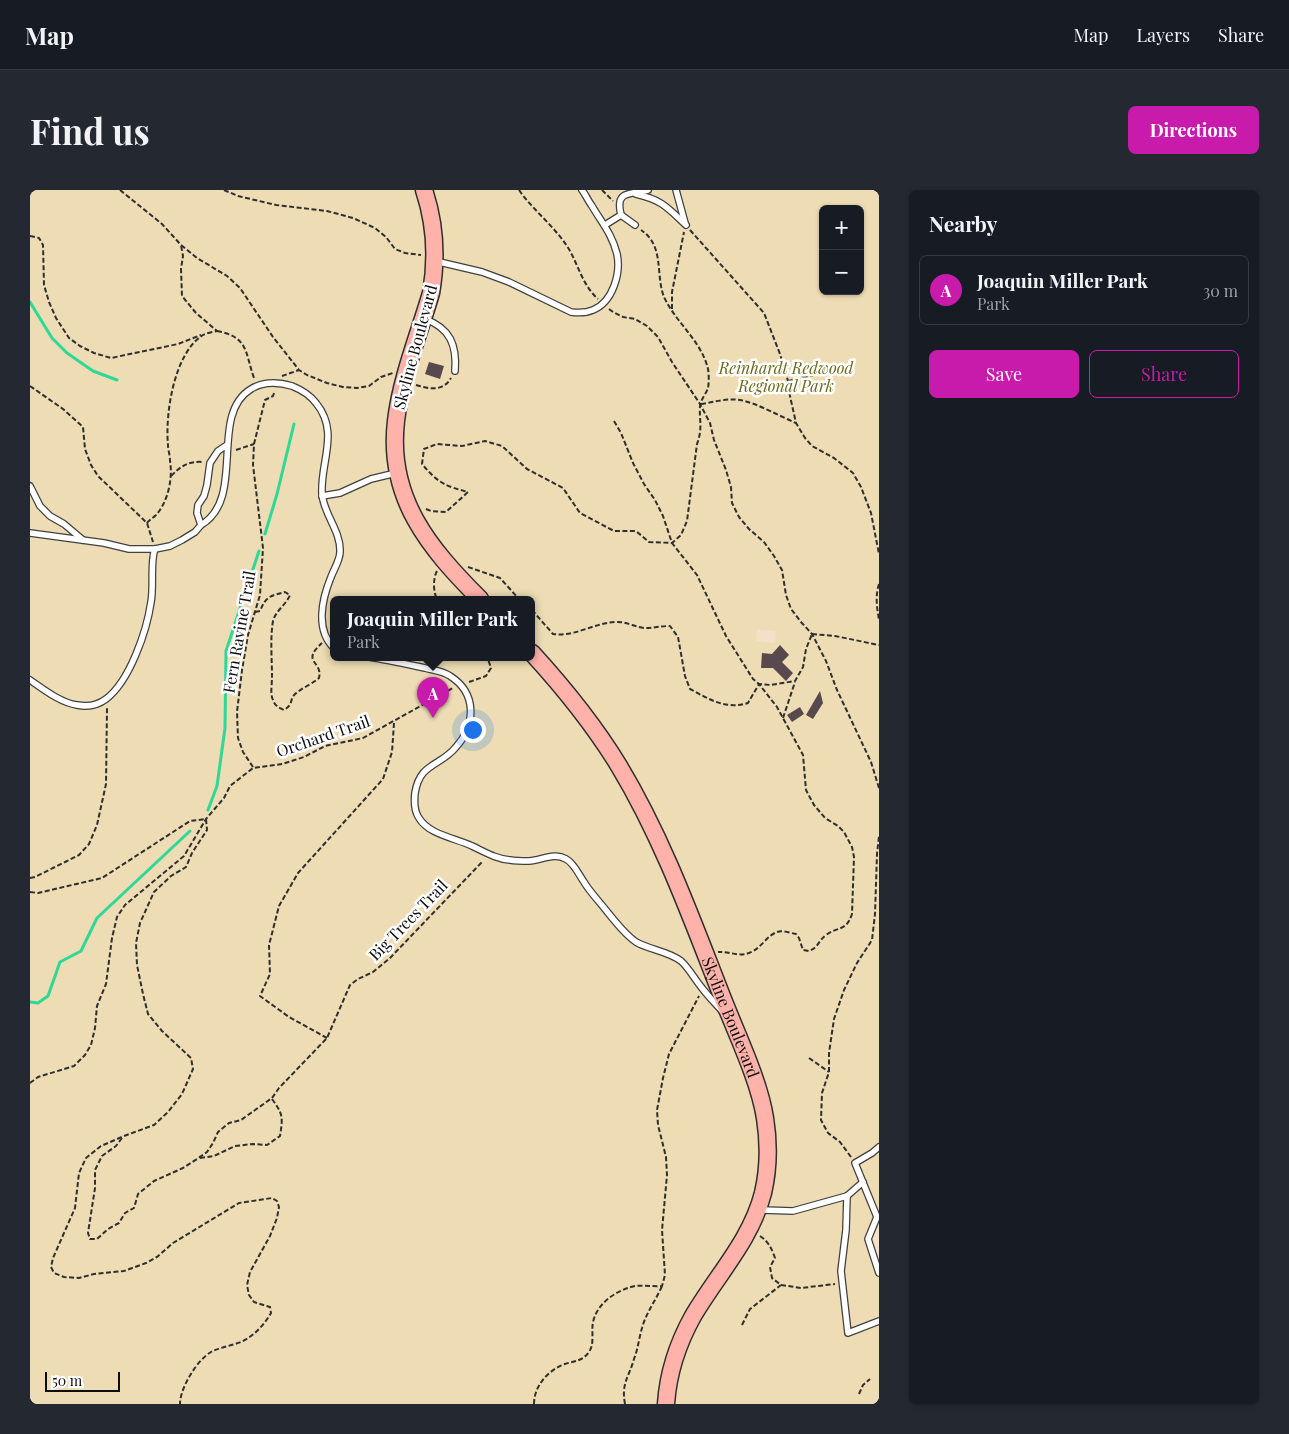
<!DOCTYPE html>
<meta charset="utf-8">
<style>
:root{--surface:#171b24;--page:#242831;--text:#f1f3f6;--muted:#9ea1a6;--line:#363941;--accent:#c81bab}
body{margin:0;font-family:"Playfair Display",serif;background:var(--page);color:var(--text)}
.controls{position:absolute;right:15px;top:15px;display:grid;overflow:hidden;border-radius:8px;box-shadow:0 1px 4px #0004}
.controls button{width:45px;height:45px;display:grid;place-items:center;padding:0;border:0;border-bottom:1px solid var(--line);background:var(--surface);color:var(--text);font:25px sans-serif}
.scale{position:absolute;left:15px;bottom:12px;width:75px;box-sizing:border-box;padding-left:5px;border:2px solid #0d0d0d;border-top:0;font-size:14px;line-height:18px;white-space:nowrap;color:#0d0d0d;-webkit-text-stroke:4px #fff;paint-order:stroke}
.you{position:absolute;left:442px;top:539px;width:18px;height:18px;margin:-12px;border:4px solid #fff;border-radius:50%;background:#1a73e8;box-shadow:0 0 0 8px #1a73e833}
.badge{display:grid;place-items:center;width:32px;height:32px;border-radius:50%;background:var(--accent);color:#fff;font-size:16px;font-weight:700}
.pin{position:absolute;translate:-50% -41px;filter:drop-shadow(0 1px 2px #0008)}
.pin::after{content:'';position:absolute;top:26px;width:18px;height:15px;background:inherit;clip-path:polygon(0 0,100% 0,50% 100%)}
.popup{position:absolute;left:300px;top:406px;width:205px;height:65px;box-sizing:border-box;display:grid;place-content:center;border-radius:8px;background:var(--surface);filter:drop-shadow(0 1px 4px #0005);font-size:16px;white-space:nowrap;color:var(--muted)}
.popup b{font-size:19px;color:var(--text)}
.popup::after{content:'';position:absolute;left:50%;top:100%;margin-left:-10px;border:10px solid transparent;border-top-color:var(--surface)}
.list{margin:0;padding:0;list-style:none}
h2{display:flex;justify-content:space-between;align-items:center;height:65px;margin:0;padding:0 20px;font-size:21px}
h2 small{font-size:16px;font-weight:400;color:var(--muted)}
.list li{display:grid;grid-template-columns:32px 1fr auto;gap:15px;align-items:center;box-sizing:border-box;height:70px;margin:0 10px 10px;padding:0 10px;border:1px solid var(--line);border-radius:8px}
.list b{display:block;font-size:19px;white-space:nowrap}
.list p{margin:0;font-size:16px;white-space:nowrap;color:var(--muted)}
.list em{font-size:16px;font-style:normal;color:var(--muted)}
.actions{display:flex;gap:10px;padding:15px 20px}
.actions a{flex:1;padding:11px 0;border:1px solid var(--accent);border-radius:8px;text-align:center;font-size:18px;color:var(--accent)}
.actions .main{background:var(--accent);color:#fff}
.map{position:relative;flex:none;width:849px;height:1214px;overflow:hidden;border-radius:8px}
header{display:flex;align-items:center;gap:30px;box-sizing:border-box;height:70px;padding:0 25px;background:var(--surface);border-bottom:1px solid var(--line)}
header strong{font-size:24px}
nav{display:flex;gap:28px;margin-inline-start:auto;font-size:18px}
.intro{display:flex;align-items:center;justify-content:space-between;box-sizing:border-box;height:120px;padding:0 30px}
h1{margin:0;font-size:35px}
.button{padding:12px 22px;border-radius:8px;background:var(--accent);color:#fff;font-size:18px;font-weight:700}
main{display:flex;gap:30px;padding:0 30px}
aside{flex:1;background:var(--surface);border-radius:8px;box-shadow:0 1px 4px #0004}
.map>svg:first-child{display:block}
.green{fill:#eddcb4;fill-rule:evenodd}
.pitch{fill:#f3e0c7}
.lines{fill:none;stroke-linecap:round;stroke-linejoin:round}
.stream{stroke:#2fd897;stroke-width:3}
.building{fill:#57494e}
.lane-casing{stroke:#404040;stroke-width:8}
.secondary-casing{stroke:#2f2f2f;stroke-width:19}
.path{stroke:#2f2f2f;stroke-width:2;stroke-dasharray:5 2.5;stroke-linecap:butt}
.lane{stroke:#fff;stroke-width:5.5}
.secondary{stroke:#ffb2a9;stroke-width:16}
.labels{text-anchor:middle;stroke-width:5;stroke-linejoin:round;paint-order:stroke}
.street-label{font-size:16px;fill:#0d0d0d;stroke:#fff}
.park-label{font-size:16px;font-style:italic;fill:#696a19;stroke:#fff}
</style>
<header>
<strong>Map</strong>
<nav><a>Map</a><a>Layers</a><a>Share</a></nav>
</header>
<div class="intro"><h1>Find us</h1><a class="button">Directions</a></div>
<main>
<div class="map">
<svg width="849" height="1214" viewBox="0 0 849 1214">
<rect width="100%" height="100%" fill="#fee"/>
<path class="green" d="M0,0H849V1214H0ZM793,19H830V101H793ZM304,409H502V467H304Z"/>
<g class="pitch">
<path d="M727,439L746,441L745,453L726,451Z"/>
<path d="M849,1032V1075L839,1051Z"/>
</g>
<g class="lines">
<g class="stream">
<path d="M0,112L22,148L37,163L63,181L87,190"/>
<path d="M235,344L247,304L264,234"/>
<path d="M178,620L187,596L195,538L196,461L229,361"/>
<path d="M0,812L8,813L18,806L30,772L51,761L67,728L160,641"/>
</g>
</g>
<g class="building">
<path d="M399,172L414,176L410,189L395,184Z"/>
<path d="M750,455L759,465L752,472L763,483L756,491L743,478H731L732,463L742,464Z"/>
<path d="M790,501L793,513L783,529L776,525Z"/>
<path d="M770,517L774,524L762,532L757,525Z"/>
</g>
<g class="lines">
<g class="lane-casing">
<g id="lane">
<path d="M646,0L655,33"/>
<path d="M606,4C632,10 637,17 656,35"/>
<path d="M591,25L605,35"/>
<path d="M575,35L591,25C585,0 599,5 618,0"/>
<path d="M405,71L452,82L479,92L541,122C548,123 556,123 563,120C583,112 591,83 587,64C582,44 572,33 562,16C558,11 556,5 552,0"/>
<path d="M395,129C420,138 427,155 425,181"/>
<path d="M197,255L188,261L180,273L177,295L174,306L168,315L167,323L171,335C217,308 178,225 221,199C234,191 248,192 262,196C272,200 280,205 286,213C310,242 290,272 292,304C294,325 311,341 310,362C310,370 304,379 301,387C292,409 285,440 304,458"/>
<path d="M0,296L10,316L20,326L34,334L53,350"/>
<path d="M292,306L310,303L341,289L366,283"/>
<path d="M0,343L74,353L99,359H125L140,356L152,350L165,342L171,335"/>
<path d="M339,467C358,470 376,474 395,478C402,480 413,481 420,486C447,503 446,535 426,557C410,577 390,572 385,603C384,612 384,621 389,628C399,645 426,648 442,656C455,662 466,669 480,670C486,671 493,671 499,671C512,670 524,662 536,669C544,673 549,685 554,692C560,702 568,710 575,719C584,730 594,744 606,752C620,760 638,761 651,771C659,778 665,790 672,798C678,806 685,813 692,821"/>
<path d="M0,490C13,499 31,513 47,515C57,517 68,515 76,509C100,491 117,440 121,412C124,397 120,371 125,359"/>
<path d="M849,957L842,963L825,973L847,1027L838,1049L849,1083"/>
<path d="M817,1006L816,1040L811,1081L818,1143L849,1131"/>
<path d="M730,1020L763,1021L817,1006L833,992"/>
</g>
</g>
<g class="secondary-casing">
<g id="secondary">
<path d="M394,0C405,33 407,69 401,103C389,144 371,188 366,231C357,308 399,358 450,409"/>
<path id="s1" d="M502,463C534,498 564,535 589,576C633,649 662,730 693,809C707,845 729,890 735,928C739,953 739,977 733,1003C721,1050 687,1085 663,1126C648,1153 638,1184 636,1214"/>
</g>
</g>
<g class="path">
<path d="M90,0L132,34L151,55L167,68L197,86L210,98L243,147L269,180L277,185L297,193L313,197L327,198L339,196L351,187L363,183"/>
<path d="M194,0L208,6L246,15L297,21L323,28L345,38L356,47L365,59L375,63L391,65"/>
<path d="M489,0C503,20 523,35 537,56C548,73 552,95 568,109"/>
<path d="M572,0L583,11"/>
<path d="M660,40L734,123L750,164L758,191L760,206L766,233L775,248L782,256L804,268L823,283L831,297L841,323L849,364"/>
<path d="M0,46L9,48L13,55L14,95L19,112L26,128L39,148L50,156L64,163L81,168L148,154L171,145"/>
<path d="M579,119L583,122L593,127L605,129L617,136L628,147L642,172L670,214L680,233L684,250L696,280L701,297L702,313L709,327L719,339L734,352L744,366L752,380L756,405L761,419L771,432L782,444L796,471L807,500L841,572L849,598"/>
<path d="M642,119V102L654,42"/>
<path d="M187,141C219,147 215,163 224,188"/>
<path d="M252,186L269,180"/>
<path d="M758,191L784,185"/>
<path d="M386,195C399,199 413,202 421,188"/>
<path d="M0,196L33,219L53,237L55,259L61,275L68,286L117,333L123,352"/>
<path d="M671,214C684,212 697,208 710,210C727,213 749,226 766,233"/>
<path d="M584,231L591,243L603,273L614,294L625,310L633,326L642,353L667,385L696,446L723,489L729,494L747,517L773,565L776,600L784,615L795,628L808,636L814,642L822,657L824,667L822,724C816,742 808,736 796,745C788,751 789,757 779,761L773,760L769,748L766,744C760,743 753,740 747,742C736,746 731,759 719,763C708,767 699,761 688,762"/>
<path d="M206,260L224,254"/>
<path d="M141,286C151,276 158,271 173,272"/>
<path d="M396,319L401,321L416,322L438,302C415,296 408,293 392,274L394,259L407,254L432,256L455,251L472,256L497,279L533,298L550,323L584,341H606L619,352L642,353L651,345L657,331L667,254C673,238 669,230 670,216C671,209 676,204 678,198C679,193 679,184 678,179C671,150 646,133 634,107C625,84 635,56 611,40"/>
<path d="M117,333C119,330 123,328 126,325C138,312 143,288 140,271C140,265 138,260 138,255C135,224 144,163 173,145C176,143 183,142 187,141L166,123L152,106L151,79L153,66L151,55"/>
<path d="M438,377L470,388L489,409"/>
<path d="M407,381C403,388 403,402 407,409"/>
<path d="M849,394C845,406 847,418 849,430"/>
<path d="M502,420L523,444C545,447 564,433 585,432C596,431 606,438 616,438C624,438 631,436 640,436L648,447L655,486L660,499C679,509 695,520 718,513L729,494L741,495L765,491L773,477L776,459L782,444"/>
<path d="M225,422L230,421C236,406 240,406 255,402L260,405C256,415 246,420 243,431C240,449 242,469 242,487C242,494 240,504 243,510C245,516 249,518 254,520C264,514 259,510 265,504C272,498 282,494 289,488C293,470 270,473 292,453"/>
<path d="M782,444L805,446L849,455"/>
<path d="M439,492L456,486L461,478L458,469L455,467"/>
<path d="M753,528L765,492"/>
<path d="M223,577L213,562L208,548L207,522L212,480L218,445L230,405L233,358L223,275L224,254L235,210L243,206L245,201"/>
<path d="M0,688L5,687L49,665L59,654L67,635L76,594L77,518"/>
<path d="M0,702L8,703L72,688L160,631L176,629L177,640L162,663L156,677L141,686L124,702L110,733L106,753L107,775L113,804L118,824L132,841L161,868L163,879L152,904L138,922L124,935L94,946L71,956L56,968L49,983L45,1018L23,1068L21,1077L24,1083L34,1087L49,1088L64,1084L94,1081L116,1073L127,1067L143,1053L209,1013L242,1008L247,1011L249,1017L247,1028L240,1046L220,1082L217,1095L219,1105L224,1112L240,1117L241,1123C234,1135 224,1146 211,1152C201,1156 190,1157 181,1162C167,1170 150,1198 150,1214"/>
<path d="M297,848L259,827L230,806L240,784L239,755L249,716L268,683L353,589L362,562L364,533"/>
<path d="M779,868L799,882"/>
<path d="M0,893L8,887L44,876L55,865L61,855L65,838L67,816L76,794L82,748L87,727L95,715L154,666L176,629L194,608L200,596L223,578L252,574L274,567L295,556L333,548L423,498"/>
<path d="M92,948L86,956L72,966L65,980V998L58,1043L60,1049H67L78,1039L89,1033L95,1023L104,1018L108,1004L124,991L153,978L167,969L177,962L183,953L188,942L199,933L211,930L242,908L249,898L297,848L320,795L328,789L343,782L360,768L453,671"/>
<path d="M821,967L810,952L798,943L791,930L792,903L799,882V863L804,829L814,800L827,773L842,750L845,724L847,664L849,646"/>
<path d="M170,968L184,966L205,956L223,954L237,955L250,946C253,927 253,924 242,909"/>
<path d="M730,1046C738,1051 742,1059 745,1068L740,1077L742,1088L751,1095L771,1098L805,1094"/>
<path d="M712,1135L720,1119L751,1095"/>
<path d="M829,1204L833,1195L840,1189"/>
<path d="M504,1214C504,1196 518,1180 535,1174C544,1171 553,1171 559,1162C565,1153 561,1142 563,1132C567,1114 584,1102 601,1097C611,1094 622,1097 632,1096L635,1085L632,1040L637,985L636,967L628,935L627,920L633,888L639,864L669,806"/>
<path d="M595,1214C591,1193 599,1187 604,1169C608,1159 609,1148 612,1138C616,1123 626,1110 632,1096"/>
</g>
<use href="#lane" class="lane"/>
<use href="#secondary" class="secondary"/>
</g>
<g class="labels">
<g class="street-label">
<text transform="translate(385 157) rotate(-75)" y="6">Skyline Boulevard</text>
<text transform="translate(209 442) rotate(-80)" y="6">Fern Ravine Trail</text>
<text transform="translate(293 546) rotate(-19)" y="6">Orchard Trail</text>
<text transform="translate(378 730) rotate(-46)" y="6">Big Trees Trail</text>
<text dy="6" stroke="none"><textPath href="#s1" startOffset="418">Skyline Boulevard</textPath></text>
</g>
<g class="park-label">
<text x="756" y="184">Reinhardt Redwood<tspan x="756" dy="18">Regional Park</tspan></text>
</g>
</g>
</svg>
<div class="controls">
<button>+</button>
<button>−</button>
</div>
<div class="scale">50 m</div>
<div class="you"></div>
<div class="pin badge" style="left:403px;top:528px">A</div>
<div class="popup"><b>Joaquin Miller Park</b>Park</div>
</div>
<aside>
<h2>Nearby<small></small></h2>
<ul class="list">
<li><span class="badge">A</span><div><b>Joaquin Miller Park</b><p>Park</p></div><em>30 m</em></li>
</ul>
<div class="actions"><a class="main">Save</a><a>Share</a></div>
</aside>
</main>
